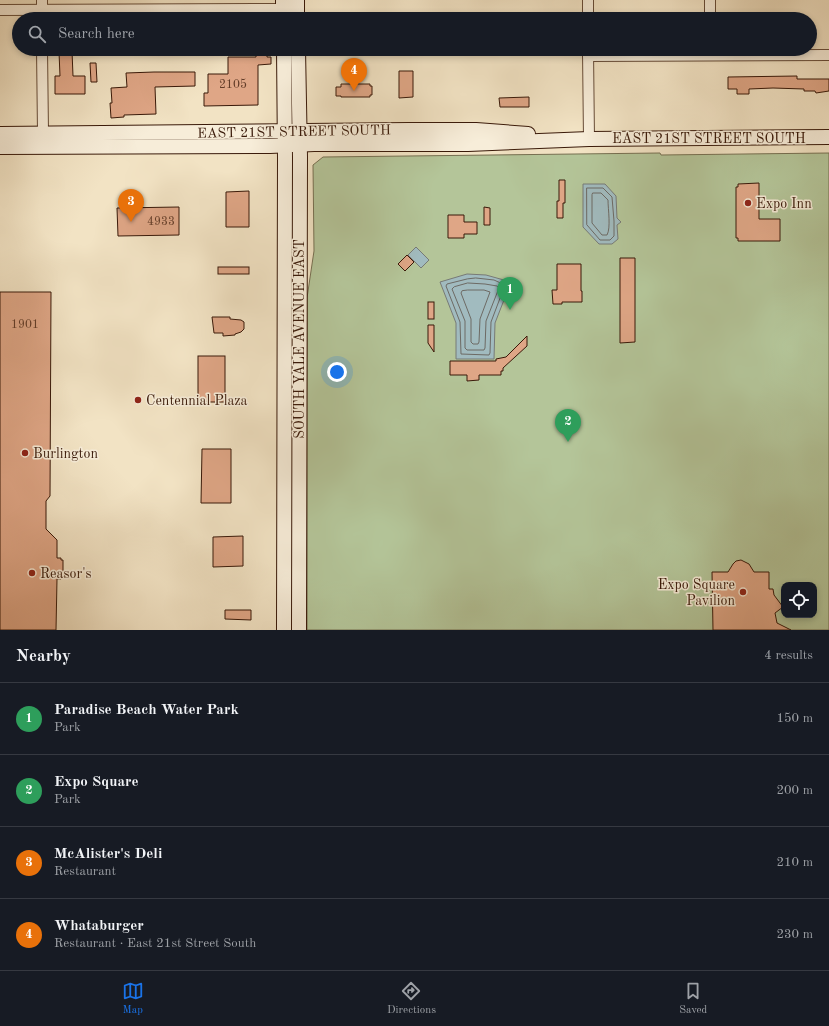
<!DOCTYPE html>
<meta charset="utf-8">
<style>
:root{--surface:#171b24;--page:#20242c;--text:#f1f3f6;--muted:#9ea1a6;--line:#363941;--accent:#1a73e8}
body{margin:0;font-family:"Old Standard TT",serif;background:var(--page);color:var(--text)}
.controls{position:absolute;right:12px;bottom:12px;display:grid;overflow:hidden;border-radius:8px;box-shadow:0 2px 6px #0003}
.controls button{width:36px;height:36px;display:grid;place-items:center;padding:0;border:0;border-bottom:1px solid var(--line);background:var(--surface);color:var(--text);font:20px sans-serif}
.you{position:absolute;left:337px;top:372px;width:14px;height:14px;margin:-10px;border:3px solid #fff;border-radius:50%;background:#1a73e8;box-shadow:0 0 0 6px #1a73e833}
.badge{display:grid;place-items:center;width:26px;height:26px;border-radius:50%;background:var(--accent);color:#fff;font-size:13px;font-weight:700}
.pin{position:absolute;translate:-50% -33px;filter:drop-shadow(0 1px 2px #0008)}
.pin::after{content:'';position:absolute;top:21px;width:14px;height:12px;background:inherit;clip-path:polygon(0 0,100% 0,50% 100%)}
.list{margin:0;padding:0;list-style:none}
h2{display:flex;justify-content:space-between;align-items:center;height:52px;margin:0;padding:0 16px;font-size:17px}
h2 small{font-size:13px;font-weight:400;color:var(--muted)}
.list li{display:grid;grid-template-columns:26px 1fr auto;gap:12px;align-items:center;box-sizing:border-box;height:72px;padding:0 16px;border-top:1px solid var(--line)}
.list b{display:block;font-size:15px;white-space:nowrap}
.list p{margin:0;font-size:13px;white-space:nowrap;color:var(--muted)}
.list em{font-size:13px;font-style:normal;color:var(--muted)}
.icon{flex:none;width:22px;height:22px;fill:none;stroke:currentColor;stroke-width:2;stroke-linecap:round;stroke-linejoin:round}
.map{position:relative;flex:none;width:829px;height:630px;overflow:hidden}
.search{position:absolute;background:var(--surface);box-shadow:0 2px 6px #0003;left:12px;right:12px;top:12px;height:44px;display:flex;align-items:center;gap:10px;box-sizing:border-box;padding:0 14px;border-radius:22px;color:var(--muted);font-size:15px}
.sheet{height:340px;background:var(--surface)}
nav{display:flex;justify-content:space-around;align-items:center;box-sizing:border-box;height:56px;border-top:1px solid var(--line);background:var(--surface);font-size:11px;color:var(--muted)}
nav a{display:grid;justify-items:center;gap:2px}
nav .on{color:var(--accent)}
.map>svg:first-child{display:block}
.green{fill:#b4c599;stroke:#766f51;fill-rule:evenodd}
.water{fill:#a1bbbf;stroke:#777a76}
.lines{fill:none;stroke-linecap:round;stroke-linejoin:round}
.shore{stroke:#6d6a64;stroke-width:1}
.building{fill:#dfa686;stroke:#391909}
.street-casing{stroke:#674c38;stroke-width:12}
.secondary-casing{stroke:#391909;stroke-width:16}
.street{stroke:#f7edd9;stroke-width:10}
.secondary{stroke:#f7edd9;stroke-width:14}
.poi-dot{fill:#8f2418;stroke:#f7edd9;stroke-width:1.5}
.labels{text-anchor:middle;stroke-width:3;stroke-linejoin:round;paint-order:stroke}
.number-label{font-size:12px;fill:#623c28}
.street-label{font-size:14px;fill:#391909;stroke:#f7edd9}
.poi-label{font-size:14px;fill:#391909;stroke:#f7edd9;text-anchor:start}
</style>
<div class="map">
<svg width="829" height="630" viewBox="0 0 829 630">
<rect width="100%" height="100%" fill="#f2e3c4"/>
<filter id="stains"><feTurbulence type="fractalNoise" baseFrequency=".005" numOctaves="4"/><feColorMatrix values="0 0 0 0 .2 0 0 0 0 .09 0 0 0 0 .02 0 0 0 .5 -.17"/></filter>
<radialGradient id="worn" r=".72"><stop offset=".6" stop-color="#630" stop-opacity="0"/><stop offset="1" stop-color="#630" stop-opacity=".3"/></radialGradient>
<path class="green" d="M660,153L661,155L829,153V630H307V298L314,251L313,165L323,157ZM784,585H814V615H784Z"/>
<g class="water">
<path d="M583,184H605L616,196L617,218L621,222L617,225L618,239L612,244H599L583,227Z"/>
<path d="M416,247L429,260L421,268L408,255Z"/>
<path d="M467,274L486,275L511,282L495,323L494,359H456V323L440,282Z"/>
</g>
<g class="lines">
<g class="shore">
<path d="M587,188H603L612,197L614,221V236L610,240H600L587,225Z"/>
<path d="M593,193H601L608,200C608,209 611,228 607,235H602L592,223V195Z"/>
<path d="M476,278L494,280L505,285L491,322L490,353L489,355L461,354L460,322L446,286L447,284L467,279Z"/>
<path d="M468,283L485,284L497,286L499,288L486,321L485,348L484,350H467L465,348V321L452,289L454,287Z"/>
<path d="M468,290H484L490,292L480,319L479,342L478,344H473L471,342V319L461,293L462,291Z"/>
</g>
</g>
<g class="building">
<rect x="168" y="49" width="23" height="6"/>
<path d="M256,49H267V57H271V64L258,65V105L204,106V93H208V74H228V57H256Z"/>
<path d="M72,51L73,76H85V94H55V76H60L59,52Z"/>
<path d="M90,63H96L97,82H91Z"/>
<path d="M399,71H413V97L399,98Z"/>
<path d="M154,72H195V86L155,87L156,114L124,115V117L111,118L110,103H112L111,88L127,87L126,73Z"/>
<path d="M797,76V79H829V91L816,93L815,91H804V89L773,88L749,89V94H737V89H728V77Z"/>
<path d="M341,84H370V86H372V95H370V97H341V96H336V87H341Z"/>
<path d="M529,97V107H500L499,98Z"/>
<path d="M559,180H565V203H563V218H557V201H559Z"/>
<path d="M759,183V219H780V241H738V238H736V187H738V184Z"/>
<path d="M249,191V227H226V192Z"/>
<path d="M179,207V235L118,236L117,208Z"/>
<path d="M484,207L490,208V225H484Z"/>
<path d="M448,215H464V222H477V234H464V238H448Z"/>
<path d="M407,255L414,262L405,271L398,264Z"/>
<path d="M620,258H635V342L620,343Z"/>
<path d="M557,264H581V291H582V302H562V304H553L552,290H557Z"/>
<rect x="218" y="267" width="31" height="7"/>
<path d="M0,292H51L50,496L46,501V529L57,540V558H61V560H63V576H61V579H57L56,630H0Z"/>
<rect x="428" y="302" width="6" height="17"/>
<path d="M212,317H230V319L241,320L244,322V329L241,332L235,334V335L223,336V333H214Z"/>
<path d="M428,325H434V352L428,343Z"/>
<path d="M527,336V346L503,368V371H501V375H479V380L467,381V375H450V361H496V359L506,357Z"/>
<rect x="198" y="356" width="27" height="46"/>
<path d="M202,449H231V503H201Z"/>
<path d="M243,536V566L213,567V537Z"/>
<path d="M741,560L749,564L754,572H769V589H773L774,595L783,607L775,613L777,623L791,630H713L712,572H728L733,564L736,561Z"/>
<path d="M225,610H251V620L225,619Z"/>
</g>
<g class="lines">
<g class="street-casing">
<g id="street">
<path d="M42,0V19"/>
<path d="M588,0V19"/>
<path d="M710,0V19"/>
<path d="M0,10L283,9"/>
<path d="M42,49L43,133"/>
<path d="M588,51L589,139"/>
<path d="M588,56L829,55"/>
</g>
</g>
<g class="secondary-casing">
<g id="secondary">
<path d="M297,0V19"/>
<path d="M283,19V0"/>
<path d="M298,49L300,157L299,630"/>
<path d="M0,134L408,130H476L528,134"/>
<path d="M0,147L270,146L314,144H468L589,139L829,137"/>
<path d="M284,630L285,158L284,49"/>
</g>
</g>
<use href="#street" class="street"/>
<use href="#secondary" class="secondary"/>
</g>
<g class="poi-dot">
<circle cx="748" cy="203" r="4"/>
<circle cx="138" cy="400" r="4"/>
<circle cx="25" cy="453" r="4"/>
<circle cx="32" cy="573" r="4"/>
<circle cx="743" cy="592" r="4"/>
</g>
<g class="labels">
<g class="number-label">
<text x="233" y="88">2105</text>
<text x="161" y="225">4933</text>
<text x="25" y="328">1901</text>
</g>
<g class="street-label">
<text transform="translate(294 131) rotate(-1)" y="5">EAST 21ST STREET SOUTH</text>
<text x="709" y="143">EAST 21ST STREET SOUTH</text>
<text transform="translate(299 339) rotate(-90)" y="5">SOUTH YALE AVENUE EAST</text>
</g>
<g class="poi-label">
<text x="756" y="208">Expo Inn</text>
<text x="146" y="405">Centennial Plaza</text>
<text x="33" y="458">Burlington</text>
<text x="40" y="578">Reasor's</text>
<text x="735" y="589" text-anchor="end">Expo Square<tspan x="735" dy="16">Pavilion</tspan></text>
</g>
</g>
<rect width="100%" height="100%" filter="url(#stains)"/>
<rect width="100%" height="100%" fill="url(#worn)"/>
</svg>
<div class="controls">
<button><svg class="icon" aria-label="locate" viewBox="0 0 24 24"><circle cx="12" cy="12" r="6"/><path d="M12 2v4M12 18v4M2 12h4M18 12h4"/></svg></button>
</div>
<div class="you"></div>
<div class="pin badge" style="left:510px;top:310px;background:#2e9e5b">1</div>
<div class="pin badge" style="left:568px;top:442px;background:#2e9e5b">2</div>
<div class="pin badge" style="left:131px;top:222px;background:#e8710a">3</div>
<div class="pin badge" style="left:354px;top:91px;background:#e8710a">4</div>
<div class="search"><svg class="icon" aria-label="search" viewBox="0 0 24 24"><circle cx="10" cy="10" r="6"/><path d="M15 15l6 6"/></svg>Search here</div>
</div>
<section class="sheet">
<h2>Nearby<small>4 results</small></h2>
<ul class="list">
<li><span class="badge" style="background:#2e9e5b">1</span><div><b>Paradise Beach Water Park</b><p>Park</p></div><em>150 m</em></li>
<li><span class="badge" style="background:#2e9e5b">2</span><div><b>Expo Square</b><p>Park</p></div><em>200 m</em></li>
<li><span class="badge" style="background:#e8710a">3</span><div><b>McAlister's Deli</b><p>Restaurant</p></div><em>210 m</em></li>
<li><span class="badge" style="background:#e8710a">4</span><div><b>Whataburger</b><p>Restaurant · East 21st Street South</p></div><em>230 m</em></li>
</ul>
</section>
<nav>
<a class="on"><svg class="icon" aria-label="map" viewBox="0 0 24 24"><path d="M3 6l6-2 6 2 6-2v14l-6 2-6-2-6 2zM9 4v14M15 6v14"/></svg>Map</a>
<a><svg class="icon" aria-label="directions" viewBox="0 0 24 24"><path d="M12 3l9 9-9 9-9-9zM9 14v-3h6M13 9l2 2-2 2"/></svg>Directions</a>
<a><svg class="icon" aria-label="saved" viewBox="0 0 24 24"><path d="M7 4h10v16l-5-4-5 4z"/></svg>Saved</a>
</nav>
